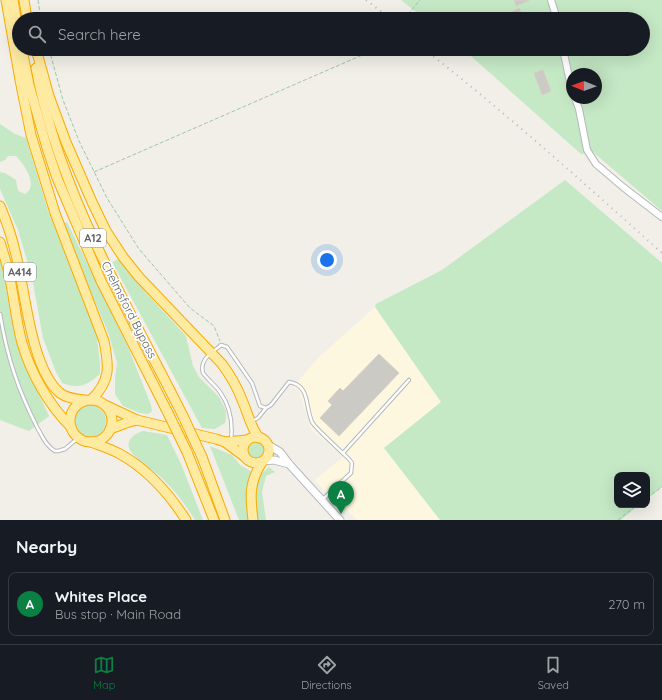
<!DOCTYPE html>
<meta charset="utf-8">
<style>
:root{--surface:#171b24;--page:#242831;--text:#f1f3f6;--muted:#9ea1a6;--line:#363941;--accent:#0b8043}
body{margin:0;font-family:Quicksand,sans-serif;background:var(--page);color:var(--text)}
.controls{position:absolute;right:12px;bottom:12px;display:grid;overflow:hidden;border-radius:8px;box-shadow:0 4px 16px #0002}
.controls button{width:36px;height:36px;display:grid;place-items:center;padding:0;border:0;border-bottom:1px solid var(--line);background:var(--surface);color:var(--text);font:20px sans-serif}
.compass{position:absolute;left:566px;top:68px;width:36px;height:36px;border-radius:50%;background:var(--surface);box-shadow:0 4px 16px #0002;rotate:271deg}
.you{position:absolute;left:327px;top:260px;width:14px;height:14px;margin:-10px;border:3px solid #fff;border-radius:50%;background:#1a73e8;box-shadow:0 0 0 6px #1a73e833}
.badge{display:grid;place-items:center;width:26px;height:26px;border-radius:50%;background:var(--accent);color:#fff;font-size:13px;font-weight:700}
.pin{position:absolute;translate:-50% -33px;filter:drop-shadow(0 1px 2px #0008)}
.pin::after{content:'';position:absolute;top:21px;width:14px;height:12px;background:inherit;clip-path:polygon(0 0,100% 0,50% 100%)}
.list{margin:0;padding:0;list-style:none}
h2{display:flex;justify-content:space-between;align-items:center;height:52px;margin:0;padding:0 16px;font-size:17px}
h2 small{font-size:13px;font-weight:400;color:var(--muted)}
.list li{display:grid;grid-template-columns:26px 1fr auto;gap:12px;align-items:center;box-sizing:border-box;height:64px;margin:0 8px 8px;padding:0 8px;border:1px solid var(--line);border-radius:8px}
.list b{display:block;font-size:15px;white-space:nowrap}
.list p{margin:0;font-size:13px;white-space:nowrap;color:var(--muted)}
.list em{font-size:13px;font-style:normal;color:var(--muted)}
.icon{flex:none;width:22px;height:22px;fill:none;stroke:currentColor;stroke-width:2;stroke-linecap:round;stroke-linejoin:round}
.map{position:relative;flex:none;width:662px;height:520px;overflow:hidden}
.search{position:absolute;background:var(--surface);box-shadow:0 4px 16px #0002;left:12px;right:12px;top:12px;height:44px;display:flex;align-items:center;gap:10px;box-sizing:border-box;padding:0 14px;border-radius:22px;color:var(--muted);font-size:15px}
.sheet{height:124px;background:var(--surface)}
nav{display:flex;justify-content:space-around;align-items:center;box-sizing:border-box;height:56px;border-top:1px solid var(--line);background:var(--surface);font-size:11px;color:var(--muted)}
nav a{display:grid;justify-items:center;gap:2px}
nav .on{color:var(--accent)}
.map>svg:first-child{display:block}
.commercial{fill:#fef7e0}
.green{fill:#c5e8c5;fill-rule:evenodd}
.building{fill:#cccac5;stroke:#d6d1c6}
.lines{fill:none;stroke-linecap:round;stroke-linejoin:round}
.service-casing{stroke:#b5b8bc;stroke-width:4.5}
.tertiary-casing{stroke:#b5b8bc;stroke-width:8}
.secondary-casing{stroke:#b6babf;stroke-width:9}
.trunk-casing{stroke:#f9ab00;stroke-width:11}
.path{stroke:#9cc7a9;stroke-width:1;stroke-dasharray:4 2;stroke-linecap:butt}
.service{stroke:#fff;stroke-width:2.5}
.tertiary{stroke:#fff;stroke-width:6}
.secondary{stroke:#fff;stroke-width:7}
.trunk{stroke:#feeaa1;stroke-width:9}
.rail{stroke:#b6b7b8;stroke-width:2;stroke-dasharray:1 5;stroke-linecap:butt}
.trunk-bridge-casing{stroke:#f9ab00;stroke-width:11;stroke-linecap:butt}
.trunk-bridge{stroke:#feeaa1;stroke-width:9}
.labels{text-anchor:middle;stroke-width:3.5;stroke-linejoin:round;paint-order:stroke}
.shield{fill:#fff;stroke:#8f9295;stroke-width:1}
.shield-label{font-size:11px;font-weight:bold;fill:#5f6368}
.street-label{font-size:12px;fill:#5f6368;stroke:#fff}
</style>
<div class="map">
<svg width="662" height="520" viewBox="0 0 662 520">
<rect width="100%" height="100%" fill="#f1efe8"/>
<path class="commercial" d="M375,307L441,402L384,448L440,520H357L347,510L334,501L315,480L343,457L311,429L299,391L293,387L319,357Z"/>
<g class="green">
<path d="M401,0H662V211L593,152L581,154L463,49H643V19H425ZM572,74H596V98H572Z"/>
<path d="M0,124L15,134L26,138L48,211L96,330L100,363V374C86,386 79,389 62,383L56,372L43,338L32,277L18,230L0,189V172L5,173L16,180L18,191L25,194C26,194 30,189 30,189C34,178 23,163 16,156H8L5,160L0,162Z"/>
<path d="M565,180L662,263V487L647,499V475H617V505H639L621,520H440L384,448L441,402L375,307L376,304L442,270Z"/>
<path d="M67,222L128,347L151,405L152,411L148,414L140,413L123,406L115,394V379L117,363L109,335L100,313L75,257L63,224Z"/>
<path d="M0,259C7,284 8,311 16,337C24,364 37,390 49,416L29,431L0,420Z"/>
<path d="M119,259L146,293L186,336L193,366L199,377L219,397L226,411V418L225,423L215,429L202,428L112,262Z"/>
<circle cx="90" cy="421" r="16"/>
<path d="M143,431L167,435L181,464L203,520H195C186,505 175,491 163,479C154,470 133,459 129,448C126,438 137,433 143,431Z"/>
<circle cx="256" cy="450" r="8"/>
<path d="M210,446L232,455L240,465L259,476L269,467L275,472L266,476L262,492L266,520H239Z"/>
</g>
<g class="building">
<path d="M514,0H530L516,6Z"/>
<path d="M519,8L525,19H513L510,13Z"/>
<path d="M543,70L551,91L542,95L534,73Z"/>
<path d="M379,354L399,373L339,436L320,418L332,405L328,401L340,388L343,391Z"/>
</g>
<g class="lines">
<g class="service-casing">
<g id="service">
<path d="M0,314C7,357 18,390 38,429C43,437 46,446 55,451H58L65,449L78,438"/>
<path d="M252,421L258,418L266,408"/>
<path d="M231,440C233,423 230,406 220,392C215,385 208,380 203,373C199,359 212,353 221,345L227,347L252,383L260,406L266,408L271,405L289,382C310,385 305,406 312,422C315,428 342,452 349,459L352,463L351,473L323,499"/>
<path d="M343,453L409,380"/>
</g>
</g>
<g class="tertiary-casing">
<g id="tertiary">
<path d="M551,0L557,19"/>
<path d="M563,49L572,91"/>
<path d="M575,98L579,109L587,150L596,164L623,187L662,217"/>
</g>
</g>
<g class="secondary-casing">
<g id="secondary">
<path d="M268,445L280,452L289,464L340,520"/>
<path d="M263,461L274,460L289,464"/>
</g>
</g>
<g class="trunk-casing">
<g id="trunk">
<path d="M6,0L20,80L31,135L55,213L104,341C109,366 111,381 91,400"/>
<path d="M13,0L19,35"/>
<path d="M24,0L27,19"/>
<path d="M22,49L29,85L47,148L57,178L101,281L168,413"/>
<path d="M36,49L49,96L66,142L92,202L106,231L123,257L139,277L222,364C230,375 237,386 242,400C248,413 250,426 259,438"/>
<path d="M36,68C59,193 127,304 183,416"/>
<path d="M0,206C8,224 14,244 18,264C26,299 32,369 60,393C68,399 77,399 86,400"/>
<path d="M0,242C3,253 7,263 9,274C14,297 16,321 22,343C31,374 49,405 71,427"/>
<circle cx="91" cy="421" r="21"/>
<path d="M105,405L137,420L216,439L225,442L245,457"/>
<path d="M110,429L126,423L137,420"/>
<circle cx="256" cy="450" r="13"/>
<path d="M91,442C101,446 111,449 120,454C147,469 170,495 186,520"/>
<path d="M225,442L247,440"/>
<path d="M187,452L214,520"/>
<path d="M202,457L225,520"/>
<path d="M253,520C250,496 249,483 262,462"/>
</g>
</g>
<g class="path">
<path d="M38,0L41,19"/>
<path d="M404,19L420,0"/>
<path d="M49,49L63,100L79,141L107,198L139,249L190,308L214,326L220,341"/>
<path d="M94,172L376,49"/>
<path d="M647,498L662,487"/>
<path d="M618,520L637,505"/>
</g>
<use href="#service" class="service"/>
<use href="#tertiary" class="tertiary"/>
<use href="#secondary" class="secondary"/>
<use href="#trunk" class="trunk"/>
<g class="rail">
<path d="M366,0L391,19"/>
<path d="M424,49C506,113 584,183 662,253"/>
</g>
<g class="trunk-bridge-casing">
<g id="trunk-bridge">
<path d="M168,413L187,452"/>
<path d="M183,416L202,457"/>
</g>
</g>
<use href="#trunk-bridge" class="trunk-bridge"/>
</g>
<g class="labels">
<g class="shield">
<rect x="80" y="229" width="26" height="18" rx="3"/>
<rect x="4" y="263" width="32" height="18" rx="3"/>
</g>
<g class="shield-label">
<text x="93" y="242">A12</text>
<text x="20" y="276">A414</text>
</g>
<g class="street-label">
<text transform="translate(129 310) rotate(63)" y="4">Chelmsford Bypass</text>
</g>
</g>
</svg>
<div class="controls">
<button><svg class="icon" aria-label="layers" viewBox="0 0 24 24"><path d="M12 4l9 5-9 5-9-5zM3 14l9 5 9-5"/></svg></button>
</div>
<svg class="compass" viewBox="-18 -18 36 36"><path d="M0-13l5 13h-10z" fill="#e53935"/><path d="M0 13l5-13h-10z" fill="#9ea1a6"/></svg>
<div class="you"></div>
<div class="pin badge" style="left:341px;top:514px">A</div>
<div class="search"><svg class="icon" aria-label="search" viewBox="0 0 24 24"><circle cx="10" cy="10" r="6"/><path d="M15 15l6 6"/></svg>Search here</div>
</div>
<section class="sheet">
<h2>Nearby<small></small></h2>
<ul class="list">
<li><span class="badge">A</span><div><b>Whites Place</b><p>Bus stop · Main Road</p></div><em>270 m</em></li>
</ul>
</section>
<nav>
<a class="on"><svg class="icon" aria-label="map" viewBox="0 0 24 24"><path d="M3 6l6-2 6 2 6-2v14l-6 2-6-2-6 2zM9 4v14M15 6v14"/></svg>Map</a>
<a><svg class="icon" aria-label="directions" viewBox="0 0 24 24"><path d="M12 3l9 9-9 9-9-9zM9 14v-3h6M13 9l2 2-2 2"/></svg>Directions</a>
<a><svg class="icon" aria-label="saved" viewBox="0 0 24 24"><path d="M7 4h10v16l-5-4-5 4z"/></svg>Saved</a>
</nav>
